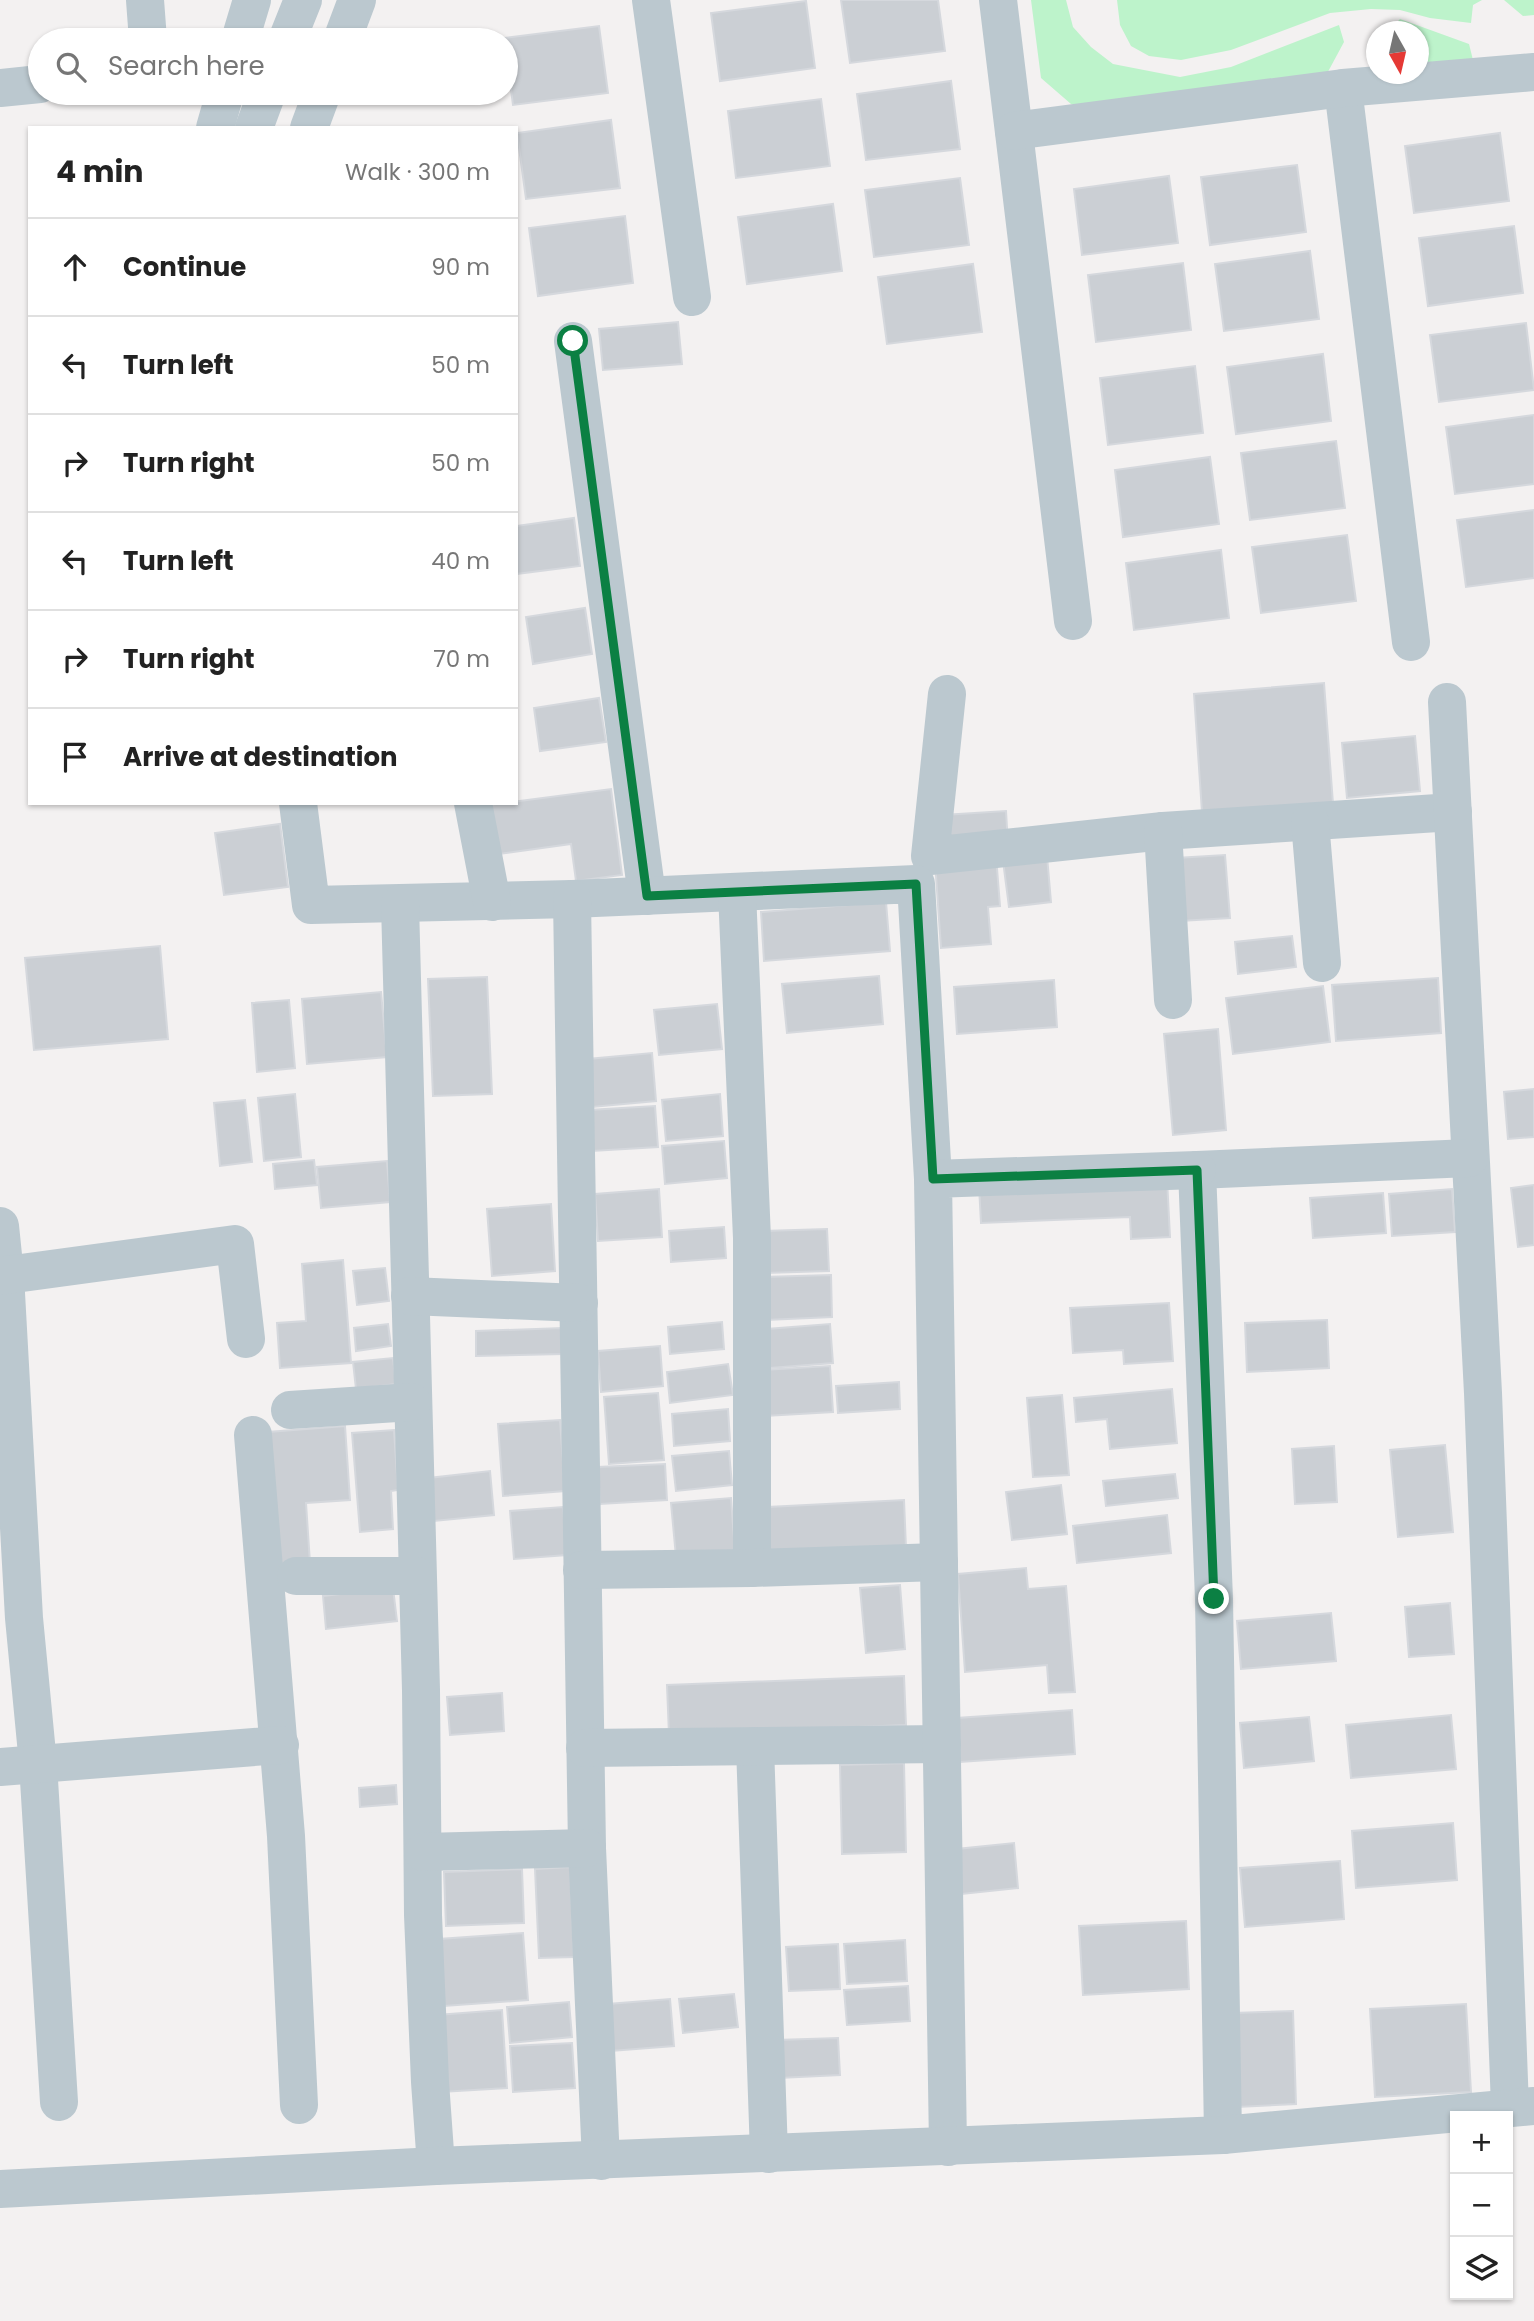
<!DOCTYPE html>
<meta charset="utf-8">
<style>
:root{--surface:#fff;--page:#f2f2f2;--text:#222;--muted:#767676;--line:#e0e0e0}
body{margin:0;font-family:Poppins,sans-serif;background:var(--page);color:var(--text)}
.controls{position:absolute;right:21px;bottom:21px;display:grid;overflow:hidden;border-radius:0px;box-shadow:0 2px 5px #0004}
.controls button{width:63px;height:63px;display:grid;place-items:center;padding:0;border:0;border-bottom:2px solid var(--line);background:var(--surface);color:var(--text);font:35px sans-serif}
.compass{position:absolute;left:1366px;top:21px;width:63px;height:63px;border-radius:50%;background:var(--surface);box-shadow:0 2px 5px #0004;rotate:172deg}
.stop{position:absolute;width:21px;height:21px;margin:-16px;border:5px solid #0b8043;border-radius:50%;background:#fff}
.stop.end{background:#0b8043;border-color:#fff;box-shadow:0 2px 7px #0008}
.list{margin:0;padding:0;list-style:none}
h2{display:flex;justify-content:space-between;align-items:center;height:91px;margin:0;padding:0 28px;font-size:30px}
h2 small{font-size:23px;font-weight:400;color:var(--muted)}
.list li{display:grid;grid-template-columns:46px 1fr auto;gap:21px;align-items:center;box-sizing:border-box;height:98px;padding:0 28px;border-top:2px solid var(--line)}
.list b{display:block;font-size:26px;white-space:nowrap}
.list em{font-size:23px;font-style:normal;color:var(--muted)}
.icon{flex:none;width:38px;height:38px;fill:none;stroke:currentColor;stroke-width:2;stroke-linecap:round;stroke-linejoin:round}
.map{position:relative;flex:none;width:1534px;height:2321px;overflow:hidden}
.search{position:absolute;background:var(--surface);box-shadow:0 2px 5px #0004;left:28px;top:28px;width:490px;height:77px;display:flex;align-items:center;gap:18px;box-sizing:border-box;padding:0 24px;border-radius:38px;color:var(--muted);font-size:26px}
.panel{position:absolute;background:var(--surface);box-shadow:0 2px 5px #0004;left:28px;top:126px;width:490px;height:679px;border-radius:0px}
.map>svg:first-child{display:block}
.green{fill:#bdf3cb}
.building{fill:#cbcfd4;stroke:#d5d8dd;stroke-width:2}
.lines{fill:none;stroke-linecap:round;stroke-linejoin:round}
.minor{stroke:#bbc8cf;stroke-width:38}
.route{stroke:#0b8043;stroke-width:9}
</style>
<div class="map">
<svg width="1534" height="2321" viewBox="0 0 1534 2321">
<rect width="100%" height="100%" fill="#f3f1f1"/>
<g class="green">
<path d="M1031,0H1066L1073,27L1091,47L1113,64L1180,77L1231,67L1339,25L1344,42L1323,81L1098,108L1071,104L1041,78Z"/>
<path d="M1117,0H1482L1473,5L1471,23L1430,18L1400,10L1371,9L1330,13L1231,50L1181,60L1149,56L1131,46L1120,25Z"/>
<path d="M1504,0H1534V15L1523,16Z"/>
<path d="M1400,19L1469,44L1473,60L1419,68L1418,32H1388Z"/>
</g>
<g class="building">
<path d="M841,0H938L945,51L850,63Z"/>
<path d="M806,1L815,68L720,81L711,13Z"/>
<path d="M599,26L608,93L513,105L504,38Z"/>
<path d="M951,81L960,149L866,160L857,94Z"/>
<path d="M821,99L830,166L736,178L728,111Z"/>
<path d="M611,120L620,188L526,199L517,133Z"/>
<path d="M1500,133L1509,201L1414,213L1405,146Z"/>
<path d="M1297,165L1306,232L1210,245L1201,177Z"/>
<path d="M1169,176L1178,243L1082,255L1074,189Z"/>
<path d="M960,178L969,245L874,257L865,190Z"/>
<path d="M833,204L842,271L747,284L738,217Z"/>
<path d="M625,216L633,283L538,296L529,228Z"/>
<path d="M1514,226L1523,293L1428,306L1419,238Z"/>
<path d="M1310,251L1319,319L1224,331L1215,264Z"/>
<path d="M1183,263L1191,330L1096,342L1088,275Z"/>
<path d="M973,264L982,332L887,344L878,277Z"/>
<path d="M678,322L682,364L603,370L599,329Z"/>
<path d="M1526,323L1534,390L1439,402L1430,335Z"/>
<path d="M1323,354L1331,421L1236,434L1227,367Z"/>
<path d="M1195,366L1203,433L1108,445L1100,378Z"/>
<path d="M1534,415V484L1455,494L1446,427Z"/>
<path d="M1336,441L1345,508L1250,520L1241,453Z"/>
<path d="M1210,457L1219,524L1123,537L1115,470Z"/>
<path d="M1534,510V578L1466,587L1457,520Z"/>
<path d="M574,518L580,566L516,574V526Z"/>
<path d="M1347,535L1356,601L1261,613L1252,547Z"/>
<path d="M1221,550L1229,618L1134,630L1126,563Z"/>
<path d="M585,608L592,654L533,664L526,617Z"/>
<path d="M1324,683L1334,817L1202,812L1194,694Z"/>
<path d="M599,698L606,742L540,751L534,708Z"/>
<path d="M1415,736L1420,791L1347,798L1342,743Z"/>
<path d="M611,789L622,875L576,881L571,844L499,854L481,806Z"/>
<path d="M1006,811L1008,844L945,849L943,815Z"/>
<path d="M280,824L288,887L224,895L215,833Z"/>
<path d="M1225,855L1230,918L1180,921L1176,858Z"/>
<path d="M996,856L1000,906L988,907L991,944L941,948L935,861Z"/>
<path d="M1047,856L1051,902L1009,907L1003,861Z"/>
<path d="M886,902L890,951L764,961L761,912Z"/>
<path d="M1292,936L1296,967L1238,974L1235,942Z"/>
<path d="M160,946L168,1039L34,1050L25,958Z"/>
<path d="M879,976L883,1024L787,1033L782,984Z"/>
<path d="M487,977L492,1094L433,1096L428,979Z"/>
<path d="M1438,978L1441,1033L1336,1041L1332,985Z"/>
<path d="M1054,980L1057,1027L957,1034L954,987Z"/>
<path d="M1323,986L1330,1042L1233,1054L1226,998Z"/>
<path d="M381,992L387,1057L307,1064L302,999Z"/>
<path d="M289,1000L295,1068L257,1072L252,1003Z"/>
<path d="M717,1004L722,1049L659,1055L654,1010Z"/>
<path d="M1218,1029L1226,1130L1173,1135L1164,1034Z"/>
<path d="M652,1053L656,1101L592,1107L588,1059Z"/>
<path d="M1534,1089V1137L1508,1139L1504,1092Z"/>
<path d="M295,1094L301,1157L264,1161L258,1098Z"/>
<path d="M720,1094L723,1136L666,1141L662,1100Z"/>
<path d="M245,1100L252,1162L220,1166L214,1103Z"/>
<path d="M655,1106L658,1147L592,1151L589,1110Z"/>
<path d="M724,1141L727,1178L665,1184L662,1146Z"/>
<path d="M314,1160L317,1185L275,1189L273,1164Z"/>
<path d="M387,1161L390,1202L321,1208L317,1167Z"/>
<path d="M1167,1179L1170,1237L1131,1239L1130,1217L981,1223L979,1186Z"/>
<path d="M1534,1185V1245L1518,1247L1511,1188Z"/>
<path d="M659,1189L662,1237L598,1241L595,1194Z"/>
<path d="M1452,1189L1455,1232L1392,1236L1389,1194Z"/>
<path d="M1383,1193L1386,1233L1313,1238L1310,1198Z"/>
<path d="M551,1204L555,1271L492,1276L487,1209Z"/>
<path d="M724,1227L726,1258L671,1262L669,1231Z"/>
<path d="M827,1229L829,1271L765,1273L763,1231Z"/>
<path d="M343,1260L351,1363L280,1368L277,1323L306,1321L302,1264Z"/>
<path d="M385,1268L389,1301L357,1305L353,1271Z"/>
<path d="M831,1275L832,1317L766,1320L763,1277Z"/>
<path d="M1169,1303L1173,1361L1124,1364L1123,1350L1073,1353L1070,1308Z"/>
<path d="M1327,1320L1329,1368L1247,1372L1245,1323Z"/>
<path d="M722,1322L724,1349L670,1354L668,1327Z"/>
<path d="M388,1324L391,1346L356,1351L354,1328Z"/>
<path d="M830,1324L833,1363L770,1368L767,1329Z"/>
<path d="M563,1328V1354L476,1356V1331Z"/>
<path d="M660,1346L663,1386L601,1392L598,1351Z"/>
<path d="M393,1358L396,1384L356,1389L353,1362Z"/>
<path d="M728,1364L733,1395L670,1403L667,1372Z"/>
<path d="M830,1366L833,1412L765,1416L762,1370Z"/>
<path d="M899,1382L900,1409L838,1413L836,1386Z"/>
<path d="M1172,1389L1177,1443L1110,1449L1107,1419L1076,1422L1074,1398Z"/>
<path d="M658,1393L664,1460L609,1464L604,1397Z"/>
<path d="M1062,1395L1069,1475L1033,1477L1027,1398Z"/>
<path d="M728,1409L730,1441L674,1446L672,1414Z"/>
<path d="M560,1420L565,1491L503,1496L498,1424Z"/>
<path d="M345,1426L350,1500L306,1503L310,1563L277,1565L268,1432Z"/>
<path d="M394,1430L398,1490L391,1491L393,1529L360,1532L352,1433Z"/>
<path d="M1445,1445L1453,1532L1398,1537L1390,1450Z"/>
<path d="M1334,1446L1337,1502L1295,1504L1292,1449Z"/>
<path d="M729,1451L732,1485L676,1491L672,1456Z"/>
<path d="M665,1464L667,1500L600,1504L598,1467Z"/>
<path d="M490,1471L494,1515L434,1521L429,1478Z"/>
<path d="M1175,1474L1178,1498L1106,1506L1103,1481Z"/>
<path d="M1061,1485L1067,1534L1012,1540L1006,1492Z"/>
<path d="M731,1498L735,1552L676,1557L671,1503Z"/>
<path d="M904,1500L906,1548L770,1555L768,1507Z"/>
<path d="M563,1507L567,1555L514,1559L510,1511Z"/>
<path d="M1167,1515L1171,1553L1077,1563L1073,1526Z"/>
<path d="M1026,1568L1028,1589L1066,1586L1075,1692L1049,1693L1047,1665L965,1672L958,1574Z"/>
<path d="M900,1585L905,1649L866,1653L860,1588Z"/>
<path d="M393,1588L397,1621L326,1629L323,1596Z"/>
<path d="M1450,1603L1454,1654L1409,1657L1405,1607Z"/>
<path d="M1331,1613L1336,1661L1241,1669L1237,1621Z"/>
<path d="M904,1676L906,1725L669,1735L667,1685Z"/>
<path d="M502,1693L504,1731L450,1735L447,1697Z"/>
<path d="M1072,1710L1075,1754L960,1762L957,1718Z"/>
<path d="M1451,1715L1456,1769L1351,1778L1346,1725Z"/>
<path d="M1309,1717L1314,1761L1244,1768L1240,1723Z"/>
<path d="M904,1763L906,1852L842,1854L840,1765Z"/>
<path d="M396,1785L397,1804L360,1807L359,1788Z"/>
<path d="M1453,1823L1457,1880L1356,1888L1352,1831Z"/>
<path d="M1014,1843L1018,1888L962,1894L957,1849Z"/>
<path d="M1340,1861L1344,1919L1245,1927L1240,1868Z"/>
<path d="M570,1867L574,1957L539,1958L535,1869Z"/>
<path d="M522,1869L524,1923L446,1926L444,1872Z"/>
<path d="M1186,1921L1189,1989L1083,1995L1079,1926Z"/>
<path d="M523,1933L528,2000L444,2006L439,1939Z"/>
<path d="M905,1940L907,1981L847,1984L844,1944Z"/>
<path d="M838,1944L840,1989L789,1991L786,1947Z"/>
<path d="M908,1986L910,2021L847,2025L844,1990Z"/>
<path d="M734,1994L738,2027L683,2033L679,1999Z"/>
<path d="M670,1999L674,2046L611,2051L608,2004Z"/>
<path d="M569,2002L572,2037L510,2043L507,2007Z"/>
<path d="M1466,2004L1471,2092L1375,2097L1370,2009Z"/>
<path d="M502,2010L507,2088L441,2092L437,2015Z"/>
<path d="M1293,2011L1296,2104L1237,2107L1233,2013Z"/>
<path d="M838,2038L840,2075L779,2078L777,2040Z"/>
<path d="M572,2043L575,2088L513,2092L510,2046Z"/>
</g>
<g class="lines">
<g class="minor">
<path d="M145,0L148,40"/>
<path d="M651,0L692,297"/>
<path d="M998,0L1073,621"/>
<path d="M240,40L252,0"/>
<path d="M287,40L303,0"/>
<path d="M342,40L357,0"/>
<path d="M0,88L40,84"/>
<path d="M1343,88L1411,642"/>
<path d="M215,128L225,93"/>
<path d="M254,128L267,93"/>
<path d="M309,128L322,93"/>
<path d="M1014,131L1343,88L1534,72"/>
<path d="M573,341L647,896"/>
<path d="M947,694L930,856L1163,831L1453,812"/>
<path d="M1447,702L1483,1393L1510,2107"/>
<path d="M298,803L311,905L572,899L916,884L933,1179"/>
<path d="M473,803L492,902"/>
<path d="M1310,822L1322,963"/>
<path d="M1163,831L1173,1000"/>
<path d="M737,892L752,1238V1568"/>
<path d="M572,899L587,1848L601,2161"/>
<path d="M400,904L421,1690L423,1915L430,2082L436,2166"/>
<path d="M0,1226L5,1275L24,1618L38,1764L59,2102"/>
<path d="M0,1276L235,1244L246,1339"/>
<path d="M410,1296L579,1303"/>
<path d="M290,1410L412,1402"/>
<path d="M253,1435L286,1836L299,2105"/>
<path d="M582,1570L752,1568L939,1562"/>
<path d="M296,1576H417"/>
<path d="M755,1746L769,2154"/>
<path d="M585,1748L942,1744"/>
<path d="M0,1767L280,1745"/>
<path d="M423,1852L587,1848"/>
<path d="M1223,2135L1214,1599L1197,1170L1469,1158"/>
<path d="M948,2147L933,1179L1197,1170"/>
<path d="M0,2189L436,2166L1223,2135L1534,2106"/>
</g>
</g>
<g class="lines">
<path class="route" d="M573,341L647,896L916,884L933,1179L1197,1170L1214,1599"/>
</g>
</svg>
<div class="controls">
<button>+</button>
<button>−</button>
<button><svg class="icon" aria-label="layers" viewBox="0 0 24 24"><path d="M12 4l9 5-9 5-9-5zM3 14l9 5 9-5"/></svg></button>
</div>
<svg class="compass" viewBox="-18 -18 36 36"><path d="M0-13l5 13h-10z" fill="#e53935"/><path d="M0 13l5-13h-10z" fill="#767676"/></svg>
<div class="stop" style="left:573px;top:341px"></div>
<div class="stop end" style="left:1214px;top:1599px"></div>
<div class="search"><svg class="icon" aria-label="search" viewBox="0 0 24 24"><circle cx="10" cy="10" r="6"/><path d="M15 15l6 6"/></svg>Search here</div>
<section class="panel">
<h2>4 min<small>Walk · 300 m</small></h2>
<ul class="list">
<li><svg class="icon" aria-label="ahead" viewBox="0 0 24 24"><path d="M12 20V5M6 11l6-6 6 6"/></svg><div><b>Continue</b></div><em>90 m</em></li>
<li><svg class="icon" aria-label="left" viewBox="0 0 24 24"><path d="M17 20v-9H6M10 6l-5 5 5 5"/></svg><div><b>Turn left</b></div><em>50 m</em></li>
<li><svg class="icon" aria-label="right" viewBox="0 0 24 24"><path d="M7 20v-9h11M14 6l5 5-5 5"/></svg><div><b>Turn right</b></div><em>50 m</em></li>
<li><svg class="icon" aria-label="left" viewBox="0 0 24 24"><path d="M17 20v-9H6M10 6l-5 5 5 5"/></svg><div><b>Turn left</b></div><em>40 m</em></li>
<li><svg class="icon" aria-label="right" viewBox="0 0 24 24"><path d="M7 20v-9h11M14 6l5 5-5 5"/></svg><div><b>Turn right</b></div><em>70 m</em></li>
<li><svg class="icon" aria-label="arrive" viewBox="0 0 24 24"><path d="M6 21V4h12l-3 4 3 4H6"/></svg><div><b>Arrive at destination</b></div></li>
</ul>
</section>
</div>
